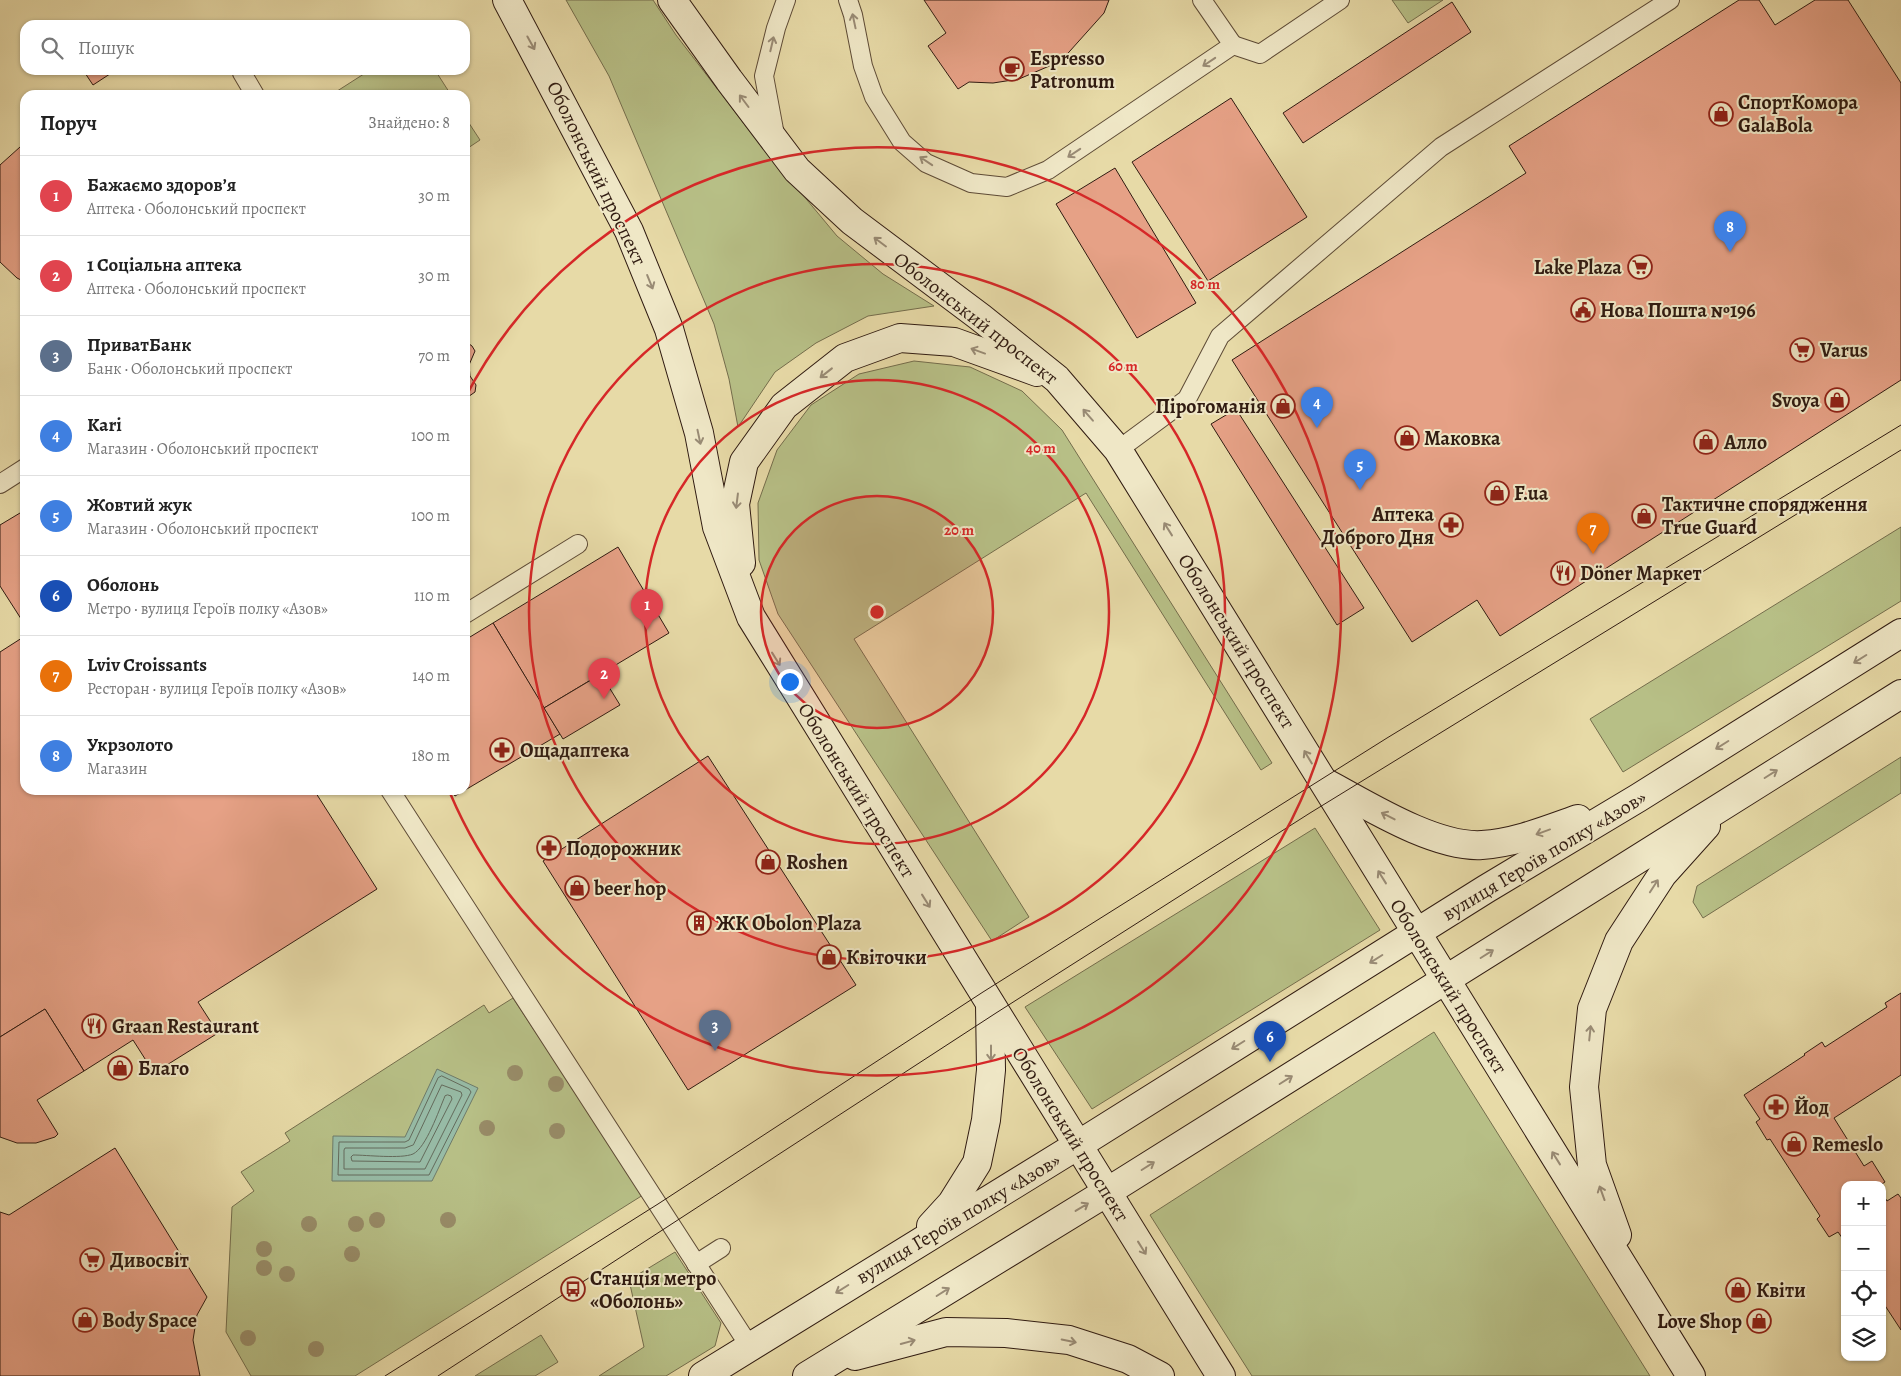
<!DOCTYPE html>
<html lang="uk">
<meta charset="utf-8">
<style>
:root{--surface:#fff;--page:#f6f6f6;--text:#222;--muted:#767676;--line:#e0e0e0;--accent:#0f766e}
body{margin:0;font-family:Alegreya,serif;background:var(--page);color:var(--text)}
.controls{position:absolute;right:15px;bottom:15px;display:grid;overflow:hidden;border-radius:10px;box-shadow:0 1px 4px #0004}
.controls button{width:45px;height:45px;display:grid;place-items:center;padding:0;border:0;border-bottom:1px solid var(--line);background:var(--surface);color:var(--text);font:25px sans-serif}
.you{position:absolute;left:789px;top:681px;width:18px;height:18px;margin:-12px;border:4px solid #fff;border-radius:50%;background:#1a73e8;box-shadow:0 0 0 8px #1a73e833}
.badge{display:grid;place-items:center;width:32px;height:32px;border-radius:50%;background:var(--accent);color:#fff;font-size:16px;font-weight:700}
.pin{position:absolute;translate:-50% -41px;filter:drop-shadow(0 1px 2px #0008)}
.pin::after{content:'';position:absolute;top:26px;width:18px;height:15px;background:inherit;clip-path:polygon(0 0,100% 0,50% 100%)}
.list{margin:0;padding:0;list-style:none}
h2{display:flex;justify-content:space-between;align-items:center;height:65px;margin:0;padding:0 20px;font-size:21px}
h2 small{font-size:16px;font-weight:400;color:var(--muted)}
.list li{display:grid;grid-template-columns:32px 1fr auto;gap:15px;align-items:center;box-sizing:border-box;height:80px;padding:0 20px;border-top:1px solid var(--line)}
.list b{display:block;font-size:19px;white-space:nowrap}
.list p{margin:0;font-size:16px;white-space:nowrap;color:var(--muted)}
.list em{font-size:16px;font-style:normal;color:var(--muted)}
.icon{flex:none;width:28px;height:28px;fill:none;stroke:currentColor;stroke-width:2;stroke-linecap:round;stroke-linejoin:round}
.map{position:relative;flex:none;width:1901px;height:1376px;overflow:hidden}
.search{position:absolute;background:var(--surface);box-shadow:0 1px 4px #0004;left:20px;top:20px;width:450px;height:55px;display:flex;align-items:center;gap:12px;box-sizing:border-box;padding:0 18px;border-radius:15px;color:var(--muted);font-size:19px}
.panel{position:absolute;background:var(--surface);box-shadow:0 1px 4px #0004;left:20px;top:90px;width:450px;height:705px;border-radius:15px}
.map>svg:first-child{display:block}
.green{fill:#b7bf86;stroke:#746d4c}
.water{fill:#97bba6;stroke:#6e7b6a}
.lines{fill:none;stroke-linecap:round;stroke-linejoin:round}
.shore{stroke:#646b5c;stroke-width:1}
.building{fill:#e6a186;stroke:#301b11}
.service-casing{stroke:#5e4b36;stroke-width:20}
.secondary-casing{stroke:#301b11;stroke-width:30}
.service{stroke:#efe7c6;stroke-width:18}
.secondary{stroke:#efe7c6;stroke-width:28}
.tram{stroke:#301b11;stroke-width:1}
.tree{fill:#988c68}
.oneway{stroke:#998b75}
.ring{fill:none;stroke:#d62828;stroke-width:2.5}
.labels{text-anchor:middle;stroke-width:4;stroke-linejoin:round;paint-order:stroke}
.poi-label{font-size:20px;font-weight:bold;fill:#301b11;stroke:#efe7c6;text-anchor:start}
.street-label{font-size:20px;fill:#301b11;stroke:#efe7c6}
.centre{fill:#d62828;stroke:#efe7c6;stroke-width:2.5}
.ring-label{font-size:15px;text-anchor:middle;font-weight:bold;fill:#d62828;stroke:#efe7c6;stroke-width:4;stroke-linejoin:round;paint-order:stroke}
</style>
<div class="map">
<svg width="1901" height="1376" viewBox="0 0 1901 1376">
<rect width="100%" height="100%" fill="#e7daa7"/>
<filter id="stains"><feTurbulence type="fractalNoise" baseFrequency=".004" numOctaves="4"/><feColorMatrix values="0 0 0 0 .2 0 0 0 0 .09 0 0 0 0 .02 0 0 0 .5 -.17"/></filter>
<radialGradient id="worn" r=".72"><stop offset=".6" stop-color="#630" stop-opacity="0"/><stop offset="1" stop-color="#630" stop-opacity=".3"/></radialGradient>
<g class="green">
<path d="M566,0H653L676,35L748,129L837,236L883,274L934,306L868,316L816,343L775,372L738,427L729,379L714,324L609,76Z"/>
<path d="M1392,0H1443L1408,23Z"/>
<path d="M370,70H435L451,95H331Z"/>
<path d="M465,117L480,140L465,150Z"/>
<path d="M914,361L970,367L1022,391L1062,430L1272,763L1261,770L1086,493L854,639L1029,917L992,941L778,614L759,560L758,503L777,450L811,405L859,374Z"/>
<path d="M1901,527V601L1623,772L1590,719Z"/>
<path d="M1901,757V793L1703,918L1693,902L1697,886Z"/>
<path d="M1315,828L1380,930L1092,1109L1025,1007Z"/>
<path d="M513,998L643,1195L355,1376H251L226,1332L232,1207L254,1191L241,1172L290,1141L285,1133L484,1005L489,1013Z"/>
<path d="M1434,1032L1650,1376H1252L1150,1215Z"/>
<path d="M675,1252L721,1323L715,1346L666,1376H599L644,1347L629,1280Z"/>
<path d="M541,1335L558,1362L535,1376H475Z"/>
</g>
<path class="water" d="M437,1069L478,1088L432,1181H332L333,1136L405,1137Z"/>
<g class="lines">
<g class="shore">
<path d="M442,1076L469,1089L471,1092L429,1175H338L339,1142H405L409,1140L438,1078Z"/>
<path d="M442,1085L461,1092L462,1095L425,1169H344V1150L345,1148H405L413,1145Z"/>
<path d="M448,1095L451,1096L452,1099L420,1162L352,1161L351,1157L353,1155C367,1155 401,1159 413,1154C426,1148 439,1110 445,1096Z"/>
</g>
</g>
<g class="building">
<path d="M924,0H1109L1104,13L1061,61L1019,79L993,83L969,82L958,89L928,46L946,33Z"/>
<path d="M1739,0H1759L1775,25L1815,0H1848L1901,83V380L1500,636L1477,600L1412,642L1232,360L1526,173L1509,146Z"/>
<path d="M1452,2L1471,32L1303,143L1283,113Z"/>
<path d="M83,70H116L93,85Z"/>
<path d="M1231,98L1307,217L1208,281L1132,162Z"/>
<path d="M25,145V282L17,278L0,262V165L20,147Z"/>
<path d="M1115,168L1196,303L1137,338L1056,204Z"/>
<path d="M465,341L472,346L475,351L469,365L470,376L476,385L475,392L465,399Z"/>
<path d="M1236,409L1364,608L1337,625L1211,424Z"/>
<path d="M25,510V625L0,586V525Z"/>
<path d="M618,547L669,633L544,708L493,623Z"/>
<path d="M493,623L560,734L455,796L451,790H465V640Z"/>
<path d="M25,636V790H314L377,889L198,1002L218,1033L154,1073L133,1040L84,1071L45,1009L0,1037V652Z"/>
<path d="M601,674L620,705L563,739L544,708Z"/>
<path d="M708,756L856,985L688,1090L543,861Z"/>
<path d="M1901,993V1075L1834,1118L1864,1166L1872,1161L1885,1182L1880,1185H1845V1242L1838,1232L1829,1237L1817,1219L1820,1216L1770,1139L1767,1140L1756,1122L1760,1119L1744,1095L1805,1055L1804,1054L1822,1042L1825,1047L1887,1007L1885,1003Z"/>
<path d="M45,1009L84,1071L37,1100L58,1134L55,1137L36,1143H17L0,1137V1037Z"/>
<path d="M115,1148L207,1297L197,1315L193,1340L200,1376H0V1212L9,1215Z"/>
<path d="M1882,1193L1887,1201L1898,1194L1901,1198V1330L1882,1301Z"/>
</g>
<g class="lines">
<g class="service-casing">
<g id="service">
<path d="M848,0L853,15L863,66L874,97L902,142L926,163L971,183L1007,187L1048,170L1233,45L1202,0"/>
<path d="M1233,45L1260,54L1340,0"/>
<path d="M242,73L255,95"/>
<path d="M775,135L764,76L776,28L786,0"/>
<path d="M1118,450L1187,399L1220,336L1441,147L1670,0"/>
<path d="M0,484L25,468"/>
<path d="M465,614L578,544"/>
<path d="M390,790L750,1347"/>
<path d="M696,1264L721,1248"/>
</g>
</g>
<g class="secondary-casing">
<g id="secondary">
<path d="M507,0L629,231L669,329L699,433L717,527L751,617L1221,1376"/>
<path d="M672,0L729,80L797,170L852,221L980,317L1057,379L1118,450L1691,1376"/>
<path d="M741,563L735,504L744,462L784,406L845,358L900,338L954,342L1037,372"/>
<path d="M1326,783C1367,805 1435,848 1482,845C1515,843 1547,830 1578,819"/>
<path d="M931,1226L952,1203L977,1163L986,1120L991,1070L990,1004"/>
<path d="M1617,1235L1592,1165L1584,1087L1592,1009L1619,941L1662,875L1706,826"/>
<path d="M855,1356L946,1332L1006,1333L1069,1340L1128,1359L1160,1376"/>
<path d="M703,1376L1078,1145L1486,889L1638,798L1901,633"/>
<path d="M807,1376L1107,1192L1901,694"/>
</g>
</g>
<use href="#service" class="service"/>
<use href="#secondary" class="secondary"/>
<g class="tram">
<path d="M385,1376L658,1204L983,992L1387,738L1901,425"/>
<path d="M438,1376L996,1013L1310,813L1901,450"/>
</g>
</g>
<g class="tree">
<circle cx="515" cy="1073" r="8"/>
<circle cx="556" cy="1084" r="8"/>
<circle cx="487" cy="1128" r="8"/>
<circle cx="557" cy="1131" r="8"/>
<circle cx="377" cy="1220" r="8"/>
<circle cx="448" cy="1220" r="8"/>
<circle cx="309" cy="1224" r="8"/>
<circle cx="356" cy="1224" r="8"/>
<circle cx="264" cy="1249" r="8"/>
<circle cx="352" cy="1254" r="8"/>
<circle cx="264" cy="1268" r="8"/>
<circle cx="287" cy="1274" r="8"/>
<circle cx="248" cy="1338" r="8"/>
<circle cx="316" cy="1349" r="8"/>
</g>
<defs><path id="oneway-shaft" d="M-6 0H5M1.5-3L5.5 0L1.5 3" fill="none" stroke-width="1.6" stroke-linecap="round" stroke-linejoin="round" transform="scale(1.25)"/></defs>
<g class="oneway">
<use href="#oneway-shaft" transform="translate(854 21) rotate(-102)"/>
<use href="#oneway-shaft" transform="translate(531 43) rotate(61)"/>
<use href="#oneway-shaft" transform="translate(772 44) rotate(-77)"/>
<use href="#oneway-shaft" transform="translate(1209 62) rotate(146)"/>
<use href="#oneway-shaft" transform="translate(744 101) rotate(-127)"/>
<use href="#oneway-shaft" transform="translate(1074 153) rotate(146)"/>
<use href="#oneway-shaft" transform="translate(926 161) rotate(-146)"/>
<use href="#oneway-shaft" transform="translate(880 242) rotate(-143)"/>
<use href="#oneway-shaft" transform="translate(650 282) rotate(68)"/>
<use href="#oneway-shaft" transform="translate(978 351) rotate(-160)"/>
<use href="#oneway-shaft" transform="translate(826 373) rotate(142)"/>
<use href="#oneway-shaft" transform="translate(1088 415) rotate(-131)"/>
<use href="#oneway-shaft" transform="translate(699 437) rotate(78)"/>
<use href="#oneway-shaft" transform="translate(737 501) rotate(97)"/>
<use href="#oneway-shaft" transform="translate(1168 529) rotate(-122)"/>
<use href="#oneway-shaft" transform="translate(776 659) rotate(58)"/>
<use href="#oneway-shaft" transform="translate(1860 659) rotate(148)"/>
<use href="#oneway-shaft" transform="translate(1722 745) rotate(148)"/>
<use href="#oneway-shaft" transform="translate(1308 757) rotate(-121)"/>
<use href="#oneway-shaft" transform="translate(1771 774) rotate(-32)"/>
<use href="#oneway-shaft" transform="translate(1388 816) rotate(-153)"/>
<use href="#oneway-shaft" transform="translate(1543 832) rotate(160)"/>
<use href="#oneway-shaft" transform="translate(1382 877) rotate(-122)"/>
<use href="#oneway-shaft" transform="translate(1654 886) rotate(-57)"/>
<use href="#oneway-shaft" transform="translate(926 901) rotate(58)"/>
<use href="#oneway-shaft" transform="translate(1487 954) rotate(-32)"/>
<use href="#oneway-shaft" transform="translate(1376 959) rotate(148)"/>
<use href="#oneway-shaft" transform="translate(1590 1033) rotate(-84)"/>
<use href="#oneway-shaft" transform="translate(1238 1045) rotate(148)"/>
<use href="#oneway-shaft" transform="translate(991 1053) rotate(90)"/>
<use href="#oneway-shaft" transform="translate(1286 1080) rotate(-32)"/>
<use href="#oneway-shaft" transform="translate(1556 1158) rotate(-122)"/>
<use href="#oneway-shaft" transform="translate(1148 1166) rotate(-32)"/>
<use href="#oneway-shaft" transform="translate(1602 1193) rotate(-110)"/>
<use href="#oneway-shaft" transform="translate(1082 1207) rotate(-31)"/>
<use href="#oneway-shaft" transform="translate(1142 1248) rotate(58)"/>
<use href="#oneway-shaft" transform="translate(842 1289) rotate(148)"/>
<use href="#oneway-shaft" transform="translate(943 1292) rotate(-32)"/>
<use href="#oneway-shaft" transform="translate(1069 1341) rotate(12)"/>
<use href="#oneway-shaft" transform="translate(908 1342) rotate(-15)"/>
</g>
<circle cx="877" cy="612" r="116" fill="#d62828" fill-opacity=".12"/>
<g class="ring">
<circle cx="877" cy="612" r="116"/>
<circle cx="877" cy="612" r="232"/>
<circle cx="877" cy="612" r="348"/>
<path d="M465 398A464 464 0 1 1 450 793"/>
</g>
<defs>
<g id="cafe-ring" transform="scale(1.25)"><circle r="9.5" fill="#efe7c6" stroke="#8f2418" stroke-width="1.5"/><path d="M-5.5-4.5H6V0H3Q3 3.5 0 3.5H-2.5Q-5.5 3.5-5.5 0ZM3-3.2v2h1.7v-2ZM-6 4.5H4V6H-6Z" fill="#8f2418"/></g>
<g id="shop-ring" transform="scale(1.25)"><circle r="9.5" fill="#efe7c6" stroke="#8f2418" stroke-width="1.5"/><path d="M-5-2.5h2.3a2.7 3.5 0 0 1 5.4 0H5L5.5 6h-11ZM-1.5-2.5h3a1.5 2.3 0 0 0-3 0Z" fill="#8f2418"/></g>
<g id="supermarket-ring" transform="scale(1.25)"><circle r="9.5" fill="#efe7c6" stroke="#8f2418" stroke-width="1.5"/><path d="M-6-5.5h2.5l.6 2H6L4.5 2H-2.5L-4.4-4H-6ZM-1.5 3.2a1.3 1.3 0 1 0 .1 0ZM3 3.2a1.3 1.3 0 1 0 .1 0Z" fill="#8f2418"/></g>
<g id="civic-ring" transform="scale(1.25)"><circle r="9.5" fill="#efe7c6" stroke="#8f2418" stroke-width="1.5"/><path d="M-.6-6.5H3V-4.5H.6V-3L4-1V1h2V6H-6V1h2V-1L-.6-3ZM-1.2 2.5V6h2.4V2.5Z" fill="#8f2418"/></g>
<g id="pharmacy-ring" transform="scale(1.25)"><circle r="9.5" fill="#efe7c6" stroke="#8f2418" stroke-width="1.5"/><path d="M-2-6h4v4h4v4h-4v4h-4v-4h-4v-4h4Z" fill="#8f2418"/></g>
<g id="restaurant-ring" transform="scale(1.25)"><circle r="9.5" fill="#efe7c6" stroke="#8f2418" stroke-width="1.5"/><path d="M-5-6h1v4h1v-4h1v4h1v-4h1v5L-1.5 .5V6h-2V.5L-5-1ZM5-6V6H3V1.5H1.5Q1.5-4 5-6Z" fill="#8f2418"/></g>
<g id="building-ring" transform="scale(1.25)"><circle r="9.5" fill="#efe7c6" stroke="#8f2418" stroke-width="1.5"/><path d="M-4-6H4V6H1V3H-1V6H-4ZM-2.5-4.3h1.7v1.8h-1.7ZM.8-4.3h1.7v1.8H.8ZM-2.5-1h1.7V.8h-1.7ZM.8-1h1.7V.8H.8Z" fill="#8f2418"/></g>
<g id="bus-ring" transform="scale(1.25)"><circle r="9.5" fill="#efe7c6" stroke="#8f2418" stroke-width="1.5"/><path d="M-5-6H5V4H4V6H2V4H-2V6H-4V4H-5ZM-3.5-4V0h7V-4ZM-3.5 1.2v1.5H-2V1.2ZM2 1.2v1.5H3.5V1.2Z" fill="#8f2418"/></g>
</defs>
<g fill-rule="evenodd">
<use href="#cafe-ring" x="1012" y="69"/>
<use href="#shop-ring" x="1721" y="114"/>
<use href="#supermarket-ring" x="1640" y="267"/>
<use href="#civic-ring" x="1583" y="310"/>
<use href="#supermarket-ring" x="1802" y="350"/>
<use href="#shop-ring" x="1837" y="400"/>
<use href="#shop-ring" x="1283" y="406"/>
<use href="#shop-ring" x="1407" y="438"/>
<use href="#shop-ring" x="1706" y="442"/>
<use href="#shop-ring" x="1497" y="493"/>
<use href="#shop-ring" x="1644" y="516"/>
<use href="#pharmacy-ring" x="1451" y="525"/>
<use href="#restaurant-ring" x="1563" y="573"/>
<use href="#pharmacy-ring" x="502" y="750"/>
<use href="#pharmacy-ring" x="549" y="848"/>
<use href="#shop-ring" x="768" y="862"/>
<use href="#shop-ring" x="577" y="888"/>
<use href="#building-ring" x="699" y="923"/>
<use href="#shop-ring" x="829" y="957"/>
<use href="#restaurant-ring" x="94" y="1026"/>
<use href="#shop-ring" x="120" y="1068"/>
<use href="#pharmacy-ring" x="1776" y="1107"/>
<use href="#shop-ring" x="1794" y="1144"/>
<use href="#supermarket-ring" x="92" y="1260"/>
<use href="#bus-ring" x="573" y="1289"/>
<use href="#shop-ring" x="1738" y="1290"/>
<use href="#shop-ring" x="85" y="1320"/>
<use href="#shop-ring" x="1759" y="1321"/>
</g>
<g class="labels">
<g class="poi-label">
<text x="1030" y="65">Espresso<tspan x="1030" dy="23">Patronum</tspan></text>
<text x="1738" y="109">СпортКомора<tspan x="1738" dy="23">GalaBola</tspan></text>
<text x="1622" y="274" text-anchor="end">Lake Plaza</text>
<text x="1600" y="317">Нова Пошта №196</text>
<text x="1820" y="357">Varus</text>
<text x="1820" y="407" text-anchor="end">Svoya</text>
<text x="1266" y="413" text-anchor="end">Пірогоманія</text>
<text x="1424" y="445">Маковка</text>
<text x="1724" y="449">Алло</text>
<text x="1514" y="500">F.ua</text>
<text x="1662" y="511">Тактичне спорядження<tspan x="1662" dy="23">True Guard</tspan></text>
<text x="1434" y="521" text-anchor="end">Аптека<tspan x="1434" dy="23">Доброго Дня</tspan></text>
<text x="1580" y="580">Döner Маркет</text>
<text x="520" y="757">Ощадаптека</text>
<text x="566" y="855">Подорожник</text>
<text x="786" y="869">Roshen</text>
<text x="594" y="895">beer hop</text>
<text x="716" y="930">ЖК Obolon Plaza</text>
<text x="846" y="964">Квіточки</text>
<text x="112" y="1033">Graan Restaurant</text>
<text x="138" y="1075">Благо</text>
<text x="1794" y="1114">Йод</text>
<text x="1812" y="1151">Remeslo</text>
<text x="110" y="1267">Дивосвіт</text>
<text x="590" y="1285">Станція метро<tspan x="590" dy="23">«Оболонь»</tspan></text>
<text x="1756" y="1297">Квіти</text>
<text x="102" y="1327">Body Space</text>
<text x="1742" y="1328" text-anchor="end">Love Shop</text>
</g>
<g class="street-label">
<text transform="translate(597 173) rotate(64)" y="7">Оболонський проспект</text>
<text transform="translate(976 318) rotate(38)" y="7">Оболонський проспект</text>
<text transform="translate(1237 641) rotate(58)" y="7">Оболонський проспект</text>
<text transform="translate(857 790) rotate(58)" y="7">Оболонський проспект</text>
<text transform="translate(1544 855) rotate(-31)" y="7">вулиця Героїв полку «Азов»</text>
<text transform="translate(1449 986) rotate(58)" y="7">Оболонський проспект</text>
<text transform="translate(1071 1134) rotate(58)" y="7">Оболонський проспект</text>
<text transform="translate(958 1218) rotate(-31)" y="7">вулиця Героїв полку «Азов»</text>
</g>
</g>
<circle cx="877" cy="612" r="8" class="centre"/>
<g class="ring-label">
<text x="1205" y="289">80 m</text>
<text x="1123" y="371">60 m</text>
<text x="1041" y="453">40 m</text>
<text x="959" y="535">20 m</text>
</g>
<rect width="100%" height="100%" filter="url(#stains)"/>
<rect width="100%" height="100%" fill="url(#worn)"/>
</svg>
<div class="controls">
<button>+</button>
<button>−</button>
<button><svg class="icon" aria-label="locate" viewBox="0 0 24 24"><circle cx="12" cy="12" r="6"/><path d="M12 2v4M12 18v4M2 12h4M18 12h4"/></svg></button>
<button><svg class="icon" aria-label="layers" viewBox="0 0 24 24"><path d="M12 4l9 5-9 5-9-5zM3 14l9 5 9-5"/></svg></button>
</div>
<div class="you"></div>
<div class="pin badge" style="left:647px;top:630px;background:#e0444e">1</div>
<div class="pin badge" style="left:604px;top:699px;background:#e0444e">2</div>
<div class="pin badge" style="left:715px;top:1051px;background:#5c6f8a">3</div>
<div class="pin badge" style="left:1317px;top:428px;background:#3f7fe0">4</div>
<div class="pin badge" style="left:1360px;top:490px;background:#3f7fe0">5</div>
<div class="pin badge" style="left:1270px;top:1062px;background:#1a4fb4">6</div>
<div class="pin badge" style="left:1593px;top:554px;background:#e8710a">7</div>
<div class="pin badge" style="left:1730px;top:252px;background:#3f7fe0">8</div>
<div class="search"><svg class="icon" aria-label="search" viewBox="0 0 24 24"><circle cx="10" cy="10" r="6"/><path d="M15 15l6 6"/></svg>Пошук</div>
<section class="panel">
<h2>Поруч<small>Знайдено: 8</small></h2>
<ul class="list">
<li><span class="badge" style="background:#e0444e">1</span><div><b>Бажаємо здоровʼя</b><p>Аптека · Оболонський проспект</p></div><em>30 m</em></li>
<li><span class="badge" style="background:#e0444e">2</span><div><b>1 Соціальна аптека</b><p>Аптека · Оболонський проспект</p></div><em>30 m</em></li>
<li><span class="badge" style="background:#5c6f8a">3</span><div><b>ПриватБанк</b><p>Банк · Оболонський проспект</p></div><em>70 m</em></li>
<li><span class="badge" style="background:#3f7fe0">4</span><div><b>Kari</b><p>Магазин · Оболонський проспект</p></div><em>100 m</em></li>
<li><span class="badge" style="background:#3f7fe0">5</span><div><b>Жовтий жук</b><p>Магазин · Оболонський проспект</p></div><em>100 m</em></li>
<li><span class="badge" style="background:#1a4fb4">6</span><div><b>Оболонь</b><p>Метро · вулиця Героїв полку «Азов»</p></div><em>110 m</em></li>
<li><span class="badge" style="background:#e8710a">7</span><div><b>Lviv Croissants</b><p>Ресторан · вулиця Героїв полку «Азов»</p></div><em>140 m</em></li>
<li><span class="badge" style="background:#3f7fe0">8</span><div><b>Укрзолото</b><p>Магазин</p></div><em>180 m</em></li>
</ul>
</section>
</div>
